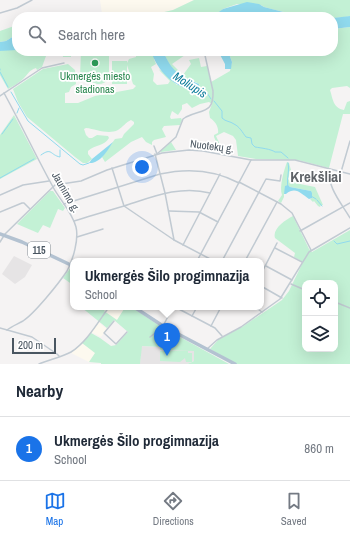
<!DOCTYPE html>
<meta charset="utf-8">
<style>
:root{--surface:#fff;--page:#f6f6f7;--text:#1f2937;--muted:#747a83;--line:#e0e1e3;--accent:#1a73e8}
body{margin:0;font-family:"Archivo Narrow",sans-serif;background:var(--page);color:var(--text)}
.controls{position:absolute;right:12px;bottom:12px;display:grid;overflow:hidden;border-radius:8px;box-shadow:0 4px 16px #0002}
.controls button{width:36px;height:36px;display:grid;place-items:center;padding:0;border:0;border-bottom:1px solid var(--line);background:var(--surface);color:var(--text);font:20px sans-serif}
.scale{position:absolute;left:12px;bottom:10px;width:44px;box-sizing:border-box;padding-left:4px;border:2px solid #4a5661;border-top:0;font-size:11px;line-height:14px;white-space:nowrap;color:#4a5661;-webkit-text-stroke:3px #fff;paint-order:stroke}
.you{position:absolute;left:142px;top:167px;width:14px;height:14px;margin:-10px;border:3px solid #fff;border-radius:50%;background:#1a73e8;box-shadow:0 0 0 6px #1a73e833}
.badge{display:grid;place-items:center;width:26px;height:26px;border-radius:50%;background:var(--accent);color:#fff;font-size:13px;font-weight:700}
.pin{position:absolute;translate:-50% -33px;filter:drop-shadow(0 1px 2px #0008)}
.pin::after{content:'';position:absolute;top:21px;width:14px;height:12px;background:inherit;clip-path:polygon(0 0,100% 0,50% 100%)}
.popup{position:absolute;left:70px;top:258px;width:194px;height:52px;box-sizing:border-box;display:grid;place-content:center;border-radius:8px;background:var(--surface);filter:drop-shadow(0 1px 3px #0005);font-size:13px;white-space:nowrap;color:var(--muted)}
.popup b{font-size:15px;color:var(--text)}
.popup::after{content:'';position:absolute;left:50%;top:100%;margin-left:-8px;border:8px solid transparent;border-top-color:var(--surface)}
.list{margin:0;padding:0;list-style:none}
h2{display:flex;justify-content:space-between;align-items:center;height:52px;margin:0;padding:0 16px;font-size:17px}
h2 small{font-size:13px;font-weight:400;color:var(--muted)}
.list li{display:grid;grid-template-columns:26px 1fr auto;gap:12px;align-items:center;box-sizing:border-box;height:64px;padding:0 16px;border-top:1px solid var(--line)}
.list b{display:block;font-size:15px;white-space:nowrap}
.list p{margin:0;font-size:13px;white-space:nowrap;color:var(--muted)}
.list em{font-size:13px;font-style:normal;color:var(--muted)}
.icon{flex:none;width:22px;height:22px;fill:none;stroke:currentColor;stroke-width:2;stroke-linecap:round;stroke-linejoin:round}
.map{position:relative;flex:none;width:350px;height:364px;overflow:hidden}
.search{position:absolute;background:var(--surface);box-shadow:0 4px 16px #0002;left:12px;right:12px;top:12px;height:44px;display:flex;align-items:center;gap:10px;box-sizing:border-box;padding:0 14px;border-radius:16px;color:var(--muted);font-size:15px}
.sheet{height:116px;background:var(--surface)}
nav{display:flex;justify-content:space-around;align-items:center;box-sizing:border-box;height:56px;border-top:1px solid var(--line);background:var(--surface);font-size:11px;color:var(--muted)}
nav a{display:grid;justify-items:center;gap:2px}
nav .on{color:var(--accent)}
.map>svg:first-child{display:block}
.commercial{fill:#fdf9ef}
.education{fill:#e6e4e5}
.green{fill:#c3f1d5;fill-rule:evenodd}
.water{fill:#90daee}
.lines{fill:none;stroke-linecap:round;stroke-linejoin:round}
.stream{stroke:#90daee;stroke-width:1}
.street{stroke:#c1cad2;stroke-width:1.5}
.primary{stroke:#b3c2d1;stroke-width:3.5}
.leisure-dot{fill:#2e9e5b;stroke:#fff;stroke-width:1.5}
.labels{text-anchor:middle;stroke-width:3.5;stroke-linejoin:round;paint-order:stroke}
.shield{fill:#fff;stroke:#808990;stroke-width:1}
.shield-label{font-size:10px;font-weight:bold;fill:#4a5661}
.leisure-label{font-size:11px;fill:#27864d;stroke:#fff}
.street-label{font-size:11px;fill:#4a5661;stroke:#fff}
.water-label{font-size:12px;font-style:italic;fill:#0c7c9b;stroke:#fff}
.district-label{font-size:15px;font-weight:bold;fill:#5f6368;stroke:#fff}
</style>
<div class="map">
<svg width="350" height="364" viewBox="0 0 350 364">
<rect width="100%" height="100%" fill="#f5f3f3"/>
<g class="commercial">
<path d="M100,0H194L173,10L160,13H120L102,14Z"/>
<path d="M105,307H111L110,310H112L115,307H122L125,309L117,320L104,311L106,308Z"/>
<path d="M98,322L107,329L101,337L91,332Z"/>
<path d="M82,343L96,353L89,362L71,353Z"/>
</g>
<g class="education">
<path d="M14,256L32,265L25,277L15,284L2,274Z"/>
<path d="M141,346L160,347L161,350H194V361L187,364H140Z"/>
</g>
<g class="green">
<path d="M194,0H350V16C323,22 290,14 264,7L261,5L237,4L223,9L217,14L207,16L194,15L177,17H150L139,16C127,19 115,15 102,17V14L120,13H160L173,10Z"/>
<path d="M17,25V34L6,41L0,42V31Z"/>
<path d="M350,27V88L347,86L332,88L330,90C333,99 333,108 344,110L347,102L350,101V114H343L329,168L298,160L256,159L238,156L236,140L233,136L224,132L216,136L221,147L219,148L214,137V135L218,133C219,127 215,121 210,118L209,112L212,104L209,102L200,104L192,108L187,103L182,105V109L178,115L172,111L170,117L171,119L181,118L182,120L180,125L164,126L162,129L166,137L154,140L152,142V145L146,142L142,137L131,142L105,162L102,157L115,139L122,138L124,134L134,124V122L131,120C126,122 123,127 118,130C108,135 96,129 86,128L84,129L86,135L89,138H92L97,135L108,136L109,138C105,146 94,145 88,151V154L92,159L87,163H83L75,157L27,117L18,102L13,89L43,69L68,64L75,70L76,84L71,87L69,92L65,93V103H78L95,96L133,89L136,86L133,84L127,65V84H112V61H127V63L129,59L136,57V51H154V59L156,64L151,67L154,74L153,81L157,85L168,84L170,81L160,71L159,69L177,85H200C195,81 188,79 182,77C172,71 167,61 163,51H187L188,53L172,64L183,75L191,64L189,60L199,58L201,67L207,66L211,82L230,71L232,62L228,51H333V29Z"/>
<path d="M7,49L17,50V51H71V57H63L62,52L46,56L42,67L37,70L36,68C28,71 29,73 23,79C19,83 13,86 8,89L0,75V51Z"/>
<path d="M81,51H109V79C102,87 93,85 87,77H80Z"/>
<path d="M14,115L37,159L0,179V135Z"/>
<path d="M171,142L176,150L161,152V151Z"/>
<path d="M287,162L289,163L291,170L288,179L290,181L300,182V184L315,187L323,205H321L320,207L318,206L314,201L313,202L310,199L312,198L311,191L290,187L288,185L284,194V197L281,203L278,201L282,195C279,187 284,170 287,162Z"/>
<path d="M50,191H53L65,208L63,211L58,209L50,228L43,225L38,233L17,224Z"/>
<path d="M293,216L309,249L312,252L350,230V364H236L210,349L218,340L242,327L282,300L289,291L303,262L294,257L295,253L275,238C272,229 285,220 293,216ZM305,283H335V349H305Z"/>
<path d="M71,267L73,268V285L63,278Z"/>
<path d="M81,307H105L107,308L104,311L117,320L124,309L122,307H131L160,326L229,364H187L192,362H186L185,358L180,362L160,361V351H188V353H192V362L194,361V351L160,350V347L142,346L140,364H101V363L89,362L95,353L82,343L91,333L100,338L111,346L116,345L128,332L114,320L107,328Z"/>
</g>
<g class="water">
<path d="M247,2L259,4L264,7L295,15L319,17H177L194,15L207,16L216,14L223,9Z"/>
<path d="M62,14L93,17L113,15L119,17H56Z"/>
<path d="M350,16V27L333,29V18Z"/>
<path d="M17,34V41L15,45L17,46V50L0,51V42L6,41Z"/>
<path d="M154,51H163C172,72 179,75 199,84V87L197,91L195,92C174,85 161,76 152,54Z"/>
<path d="M218,51H228L232,62L231,69H225V64Z"/>
<path d="M113,142C108,150 100,164 89,163L92,159Z"/>
<path d="M288,185L290,187L311,191L312,193V198L309,199C301,194 296,186 286,194H284L285,186Z"/>
</g>
<g class="lines">
<g class="stream">
<path d="M0,69V70"/>
<path d="M0,72L8,87"/>
<path d="M198,88L207,93L211,99"/>
<path d="M11,92L28,121L80,164L83,165L89,163"/>
<path d="M214,101L222,111V118C226,122 230,121 234,124C240,127 242,132 246,137L251,138L252,144L255,147C261,148 271,149 275,152H281L288,158"/>
<path d="M17,113L19,108"/>
<path d="M2,134L13,119"/>
<path d="M41,155C52,147 50,155 60,157V150"/>
<path d="M0,178L34,159"/>
<path d="M288,187C286,178 290,172 288,163"/>
<path d="M311,196L316,199"/>
<path d="M317,200L322,206"/>
<path d="M334,241L337,244L350,241"/>
</g>
<g class="street">
<path d="M0,13L17,8L32,0"/>
<path d="M4,93C21,124 36,156 53,187C60,200 72,212 76,227C79,239 73,260 67,271C59,283 35,313 23,321C18,324 12,326 7,330"/>
<path d="M0,96L42,68L64,63"/>
<path d="M154,146L157,154L176,137L183,119L186,117C202,109 214,114 213,91L204,51"/>
<path d="M155,154L165,193L174,240"/>
<path d="M112,168L124,206L174,240L214,261"/>
<path d="M330,169C326,186 342,204 350,218"/>
<path d="M341,172L350,141"/>
<path d="M239,182L281,204L292,213L311,250"/>
<path d="M0,195L23,185L49,181"/>
<path d="M64,204L160,174C187,168 215,170 239,183"/>
<path d="M169,211L199,212L218,222"/>
<path d="M0,212L22,203H24L30,209"/>
<path d="M74,221C90,216 107,211 124,206C152,197 180,185 210,193"/>
<path d="M300,231L350,203"/>
<path d="M77,237L103,229"/>
<path d="M0,242L5,234L55,185L81,181L107,170L162,153L189,150L203,151L251,160H295L350,174"/>
<path d="M183,245L220,174"/>
<path d="M275,248L302,262"/>
<path d="M197,261L251,160"/>
<path d="M222,261L266,179L280,181L281,175"/>
<path d="M245,261L277,202"/>
<path d="M266,266L292,280"/>
<path d="M261,274L277,243"/>
<path d="M291,284L305,290"/>
<path d="M261,286L282,298"/>
<path d="M335,302L350,308"/>
<path d="M175,307L215,328L222,336"/>
<path d="M255,307L262,312"/>
<path d="M192,316L197,307"/>
<path d="M114,321L104,333L116,344L127,332"/>
<path d="M163,326L173,307"/>
<path d="M211,326L221,307"/>
<path d="M0,328L32,337L57,354L59,356"/>
<path d="M150,337L163,327"/>
<path d="M207,349L217,340L241,327L280,299L309,252L350,228"/>
<path d="M39,364C48,360 62,357 71,352C87,342 98,322 109,307"/>
</g>
<g class="primary">
<path d="M0,234L22,242L73,266"/>
<path d="M134,307L163,326L235,364"/>
</g>
</g>
<circle class="leisure-dot" cx="95" cy="63" r="4"/>
<g class="labels">
<rect class="shield" x="28" y="242" width="22" height="16" rx="3"/>
<g class="shield-label">
<text x="39" y="254">115</text>
</g>
<g class="leisure-label">
<text x="95" y="80">Ukmergės miesto<tspan x="95" dy="13">stadionas</tspan></text>
</g>
<g class="street-label">
<text transform="translate(212 146) rotate(7)" y="4">Nuotekų g.</text>
<text transform="translate(66 192) rotate(60)" y="4">Jaunimo g.</text>
</g>
<g class="water-label">
<text transform="translate(190 85) rotate(33)" y="4">Moliupis</text>
</g>
<g class="district-label">
<text x="316" y="182">Krekšliai</text>
</g>
</g>
</svg>
<div class="controls">
<button><svg class="icon" aria-label="locate" viewBox="0 0 24 24"><circle cx="12" cy="12" r="6"/><path d="M12 2v4M12 18v4M2 12h4M18 12h4"/></svg></button>
<button><svg class="icon" aria-label="layers" viewBox="0 0 24 24"><path d="M12 4l9 5-9 5-9-5zM3 14l9 5 9-5"/></svg></button>
</div>
<div class="scale">200 m</div>
<div class="you"></div>
<div class="pin badge" style="left:167px;top:356px">1</div>
<div class="popup"><b>Ukmergės Šilo progimnazija</b>School</div>
<div class="search"><svg class="icon" aria-label="search" viewBox="0 0 24 24"><circle cx="10" cy="10" r="6"/><path d="M15 15l6 6"/></svg>Search here</div>
</div>
<section class="sheet">
<h2>Nearby<small></small></h2>
<ul class="list">
<li><span class="badge">1</span><div><b>Ukmergės Šilo progimnazija</b><p>School</p></div><em>860 m</em></li>
</ul>
</section>
<nav>
<a class="on"><svg class="icon" aria-label="map" viewBox="0 0 24 24"><path d="M3 6l6-2 6 2 6-2v14l-6 2-6-2-6 2zM9 4v14M15 6v14"/></svg>Map</a>
<a><svg class="icon" aria-label="directions" viewBox="0 0 24 24"><path d="M12 3l9 9-9 9-9-9zM9 14v-3h6M13 9l2 2-2 2"/></svg>Directions</a>
<a><svg class="icon" aria-label="saved" viewBox="0 0 24 24"><path d="M7 4h10v16l-5-4-5 4z"/></svg>Saved</a>
</nav>
